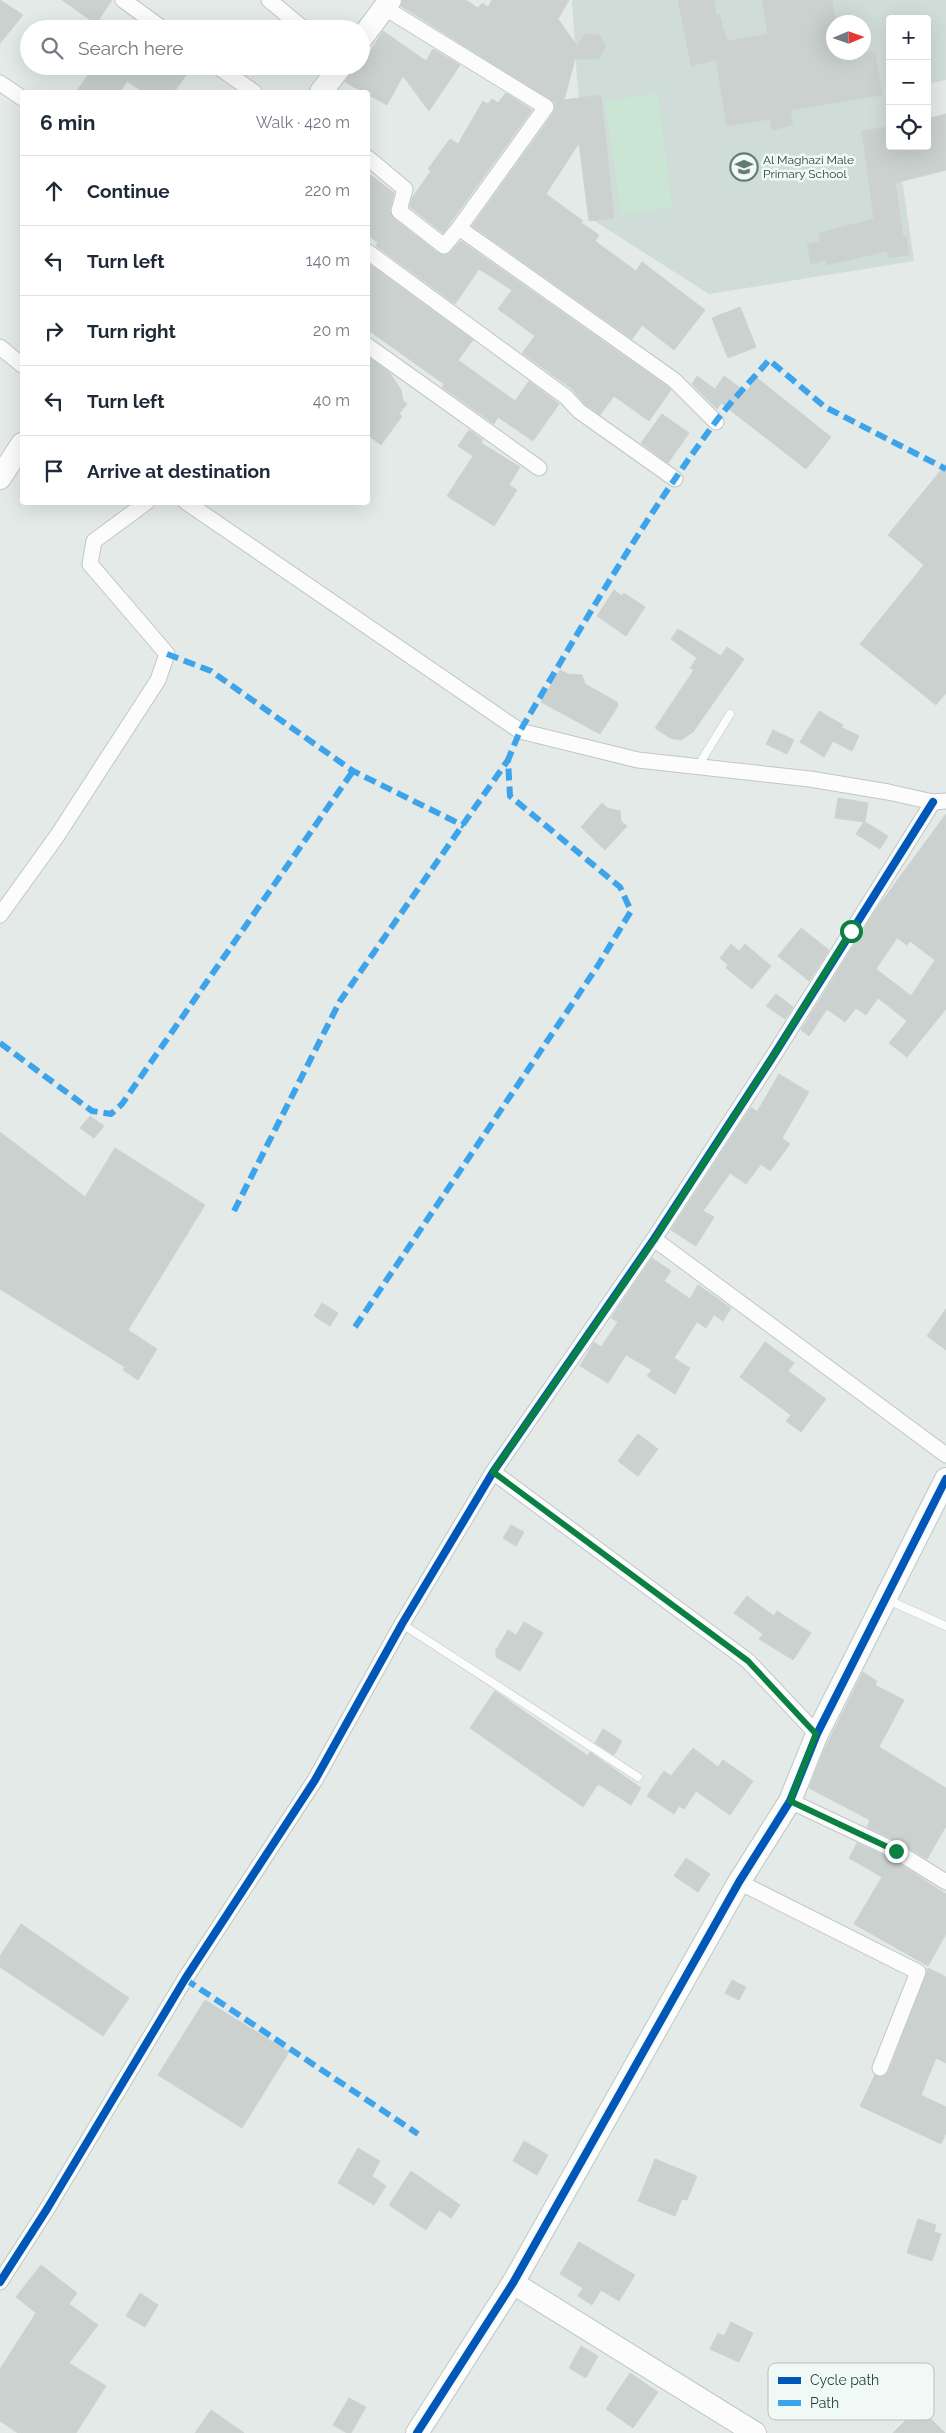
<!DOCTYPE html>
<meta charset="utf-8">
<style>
:root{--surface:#fff;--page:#f6f6f7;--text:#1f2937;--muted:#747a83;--line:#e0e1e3}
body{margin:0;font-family:Raleway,sans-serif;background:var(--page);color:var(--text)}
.controls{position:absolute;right:15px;top:15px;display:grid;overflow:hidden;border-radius:5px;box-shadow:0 5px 20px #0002}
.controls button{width:45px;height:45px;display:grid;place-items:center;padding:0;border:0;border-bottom:1px solid var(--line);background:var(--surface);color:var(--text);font:25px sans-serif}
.compass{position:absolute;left:826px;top:15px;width:45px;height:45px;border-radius:50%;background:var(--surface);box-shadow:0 5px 20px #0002;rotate:88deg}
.stop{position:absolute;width:15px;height:15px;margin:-11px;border:4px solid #0b8043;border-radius:50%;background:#fff}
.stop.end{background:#0b8043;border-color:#fff;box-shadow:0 1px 5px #0008}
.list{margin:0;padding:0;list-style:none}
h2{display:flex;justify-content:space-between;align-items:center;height:65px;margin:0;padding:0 20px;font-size:21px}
h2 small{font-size:16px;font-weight:400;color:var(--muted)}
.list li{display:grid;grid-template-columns:32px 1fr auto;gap:15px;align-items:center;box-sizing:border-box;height:70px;padding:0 20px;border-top:1px solid var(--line)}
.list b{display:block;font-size:19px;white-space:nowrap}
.list em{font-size:16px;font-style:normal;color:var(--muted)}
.icon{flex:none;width:28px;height:28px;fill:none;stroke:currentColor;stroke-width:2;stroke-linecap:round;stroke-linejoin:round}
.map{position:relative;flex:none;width:946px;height:2433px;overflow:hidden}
.search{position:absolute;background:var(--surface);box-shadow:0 5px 20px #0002;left:20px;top:20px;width:350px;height:55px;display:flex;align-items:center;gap:12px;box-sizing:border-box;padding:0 18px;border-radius:28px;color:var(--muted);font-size:19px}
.panel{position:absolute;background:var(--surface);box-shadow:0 5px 20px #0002;left:20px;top:90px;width:350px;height:415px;border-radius:5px}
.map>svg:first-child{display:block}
.built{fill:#d0dcd7;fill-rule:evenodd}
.green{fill:#cae5d4}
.building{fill:#cad1ce;stroke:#ccd3d0;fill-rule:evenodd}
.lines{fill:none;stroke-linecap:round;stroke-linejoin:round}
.lane-casing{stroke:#c0c7c4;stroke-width:9}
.street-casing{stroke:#c0c7c4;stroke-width:17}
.secondary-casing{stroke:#bec8c5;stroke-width:24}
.lane{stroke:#fbfcfb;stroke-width:8}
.street{stroke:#fbfcfb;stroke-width:15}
.secondary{stroke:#fbfcfb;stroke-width:22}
.quiet{stroke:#3da4ec;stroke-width:6;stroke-dasharray:12 6;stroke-linecap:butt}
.cycleway-casing{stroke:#f1f9f6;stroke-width:11}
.cycleway{stroke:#0057b8;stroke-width:8}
.route{stroke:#0b8043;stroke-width:6}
.labels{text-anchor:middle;stroke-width:5;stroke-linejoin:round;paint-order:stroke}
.poi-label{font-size:12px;fill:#1f3f39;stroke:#f1f9f6;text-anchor:start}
.key{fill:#f1f9f6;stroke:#b2c1bd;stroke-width:1}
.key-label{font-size:14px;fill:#1f3f39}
</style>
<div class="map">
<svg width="946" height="2433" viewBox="0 0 946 2433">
<rect width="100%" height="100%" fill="#e3eae7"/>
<path class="built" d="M572,0H946V80L927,84V19H890V146H897L914,261L709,294L593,220L577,79ZM834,22H864V52H834Z"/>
<path class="green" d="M658,93L672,207L621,215L605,101Z"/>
<g class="building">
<path d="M0,0L23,15L0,43Z"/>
<path d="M62,0H112L96,24Z"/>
<path d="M403,0H466L478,8L482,3L488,7L492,0H569L558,19L577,46L585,34L599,35L606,47L598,59H575L564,100L601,95L614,218L589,221L579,143L546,194L583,221L580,222L599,235L595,241L636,271L642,262L705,310L674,350L642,325L632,339L472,226L554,112L555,103L401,6Z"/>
<path d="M678,0H714L716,15L719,14L727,41L768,34L762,0H832L836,22H834V52H875L882,95L790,110L793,125L772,130L770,119L727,126L716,60L691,66Z"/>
<path d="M383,31L426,61L433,49L460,65L429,111L403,76L387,105L345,82L354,66H361Z"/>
<path d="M94,66H193L174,92H143L127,81L120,92H76Z"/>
<path d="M506,93L532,110L443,233L410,207L412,198L431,171L428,169L450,139L458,144L483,101L488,104L492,99L498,103Z"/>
<path d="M946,114V170L895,183L903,237L906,236L909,255L888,258L887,251L827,265L826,260L811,264L807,244L820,241L819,233L874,219L862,131L887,127L890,146H927V119Z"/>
<path d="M368,173L394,193L390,209L393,218L438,253L448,255L461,241L668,387L671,390L649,421L614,396L600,415L585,404L572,389L522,353L535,336L498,309L512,290L479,269L455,304L376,246L378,243L368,235Z"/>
<path d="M368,263L473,340L458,360L515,401L529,381L559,404L533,441L498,417L494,424L442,387L444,384L368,330Z"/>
<path d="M740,307L756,347L728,358L712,318Z"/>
<path d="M368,357L389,372L401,390L403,401L407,404L399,414L402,416L381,445L368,435Z"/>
<path d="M697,376L715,389L724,376L746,392L757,378L831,437L806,469L721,403L717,409L692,384Z"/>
<path d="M662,414L689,433L668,463L641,443Z"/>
<path d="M469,430L483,440L481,443L520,467L509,485L517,490L494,526L447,496L473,456L458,446Z"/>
<path d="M946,464V693L936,705L860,644L924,565L888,535Z"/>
<path d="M614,590L622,596L624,593L645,607L626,636L597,616Z"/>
<path d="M678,629L721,656L727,647L744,659L693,732L681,740L670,738L655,728L694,670L690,668L697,658L671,639Z"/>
<path d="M560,670L568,674L582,675L585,684L617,702L618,706L600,734L541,702Z"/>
<path d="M819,711L843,725L841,727L859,736L852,751L833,741L824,757L800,742Z"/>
<path d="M773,730L794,740L787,754L766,744Z"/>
<path d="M838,798L868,803L865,822L888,836L880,849L856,834L864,822L835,818Z"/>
<path d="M602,803L607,808L620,811L621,821L627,826L605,850L581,827Z"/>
<path d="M946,814V1009L907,1057L889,1043L907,1021L878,998L866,1015L856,1008L845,1022L827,1009L809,1036L801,1030L877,908ZM897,938L907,945L910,941L935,960L911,996L876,969Z"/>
<path d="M801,928L829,950L809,981L778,956Z"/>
<path d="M731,944L739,951L745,944L771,966L752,989L726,968L728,965L720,958Z"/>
<path d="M776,994L793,1007L785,1019L766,1006Z"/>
<path d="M779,1074L809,1092L782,1138L790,1144L770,1171L761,1164L746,1184L730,1173L703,1211L714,1217L696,1246L671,1230L751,1107L757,1112Z"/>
<path d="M90,1116L104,1126L94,1138L80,1128Z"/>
<path d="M0,1132L85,1197L115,1148L205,1205L128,1330L157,1349L138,1380L123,1370L125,1367L0,1289Z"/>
<path d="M652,1258L671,1271L664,1281L690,1299L698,1285L731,1308L723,1321L714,1315L706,1328L697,1322L674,1358L690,1368L675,1394L647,1376L652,1370L626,1355L608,1383L580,1366L594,1342L601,1347L618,1322L611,1318Z"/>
<path d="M322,1303L338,1313L330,1326L314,1316Z"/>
<path d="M946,1309V1350L927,1336Z"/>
<path d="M765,1342L794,1363L788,1371L826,1399L801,1432L786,1421L791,1415L740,1377Z"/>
<path d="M638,1434L658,1449L638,1476L618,1461Z"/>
<path d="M511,1525L524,1532L516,1546L503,1538Z"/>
<path d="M747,1596L774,1616L777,1611L811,1633L793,1660L759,1639L763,1634L734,1613Z"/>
<path d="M524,1622L543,1633L520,1671L496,1657V1650L508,1630L516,1635Z"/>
<path d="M863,1672L877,1681L875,1685L904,1700L879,1747L946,1788V1826L927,1859L901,1843L867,1827L870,1820L809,1788L826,1746Z"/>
<path d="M495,1691L588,1756L590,1752L641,1788L631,1805L598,1784L583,1807L470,1728Z"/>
<path d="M603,1729L622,1741L614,1755L595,1743Z"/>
<path d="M693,1748L718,1767L723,1760L753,1781L730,1815L696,1791L684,1809L679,1806L674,1814L647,1796L664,1771L671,1776Z"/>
<path d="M857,1843L892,1859L946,1894V1934L928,1966L854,1924L882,1877L849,1858Z"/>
<path d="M686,1858L710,1874L698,1892L674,1876Z"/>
<path d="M21,1924L129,1998L103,2036L0,1967V1956Z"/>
<path d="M928,1968L946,1977V2063L936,2058L921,2095L946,2107V2133L941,2144L860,2106L875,2075L882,2077L889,2071Z"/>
<path d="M732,1980L746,1987L739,2000L725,1993Z"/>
<path d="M205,2000L289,2052L242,2128L158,2075Z"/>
<path d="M524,2141L548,2155L537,2175L513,2161Z"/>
<path d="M358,2148L380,2161L372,2176L386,2186L374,2205L338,2183Z"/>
<path d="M655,2159L697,2176L687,2200L682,2199L675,2216L638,2201Z"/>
<path d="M411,2171L460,2205L451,2218L439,2210L426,2230L389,2205Z"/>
<path d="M918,2219L936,2225L934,2232L941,2234L932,2261L907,2253Z"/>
<path d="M579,2242L635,2275L619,2301L601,2290L592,2305L578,2296L583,2288L560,2274Z"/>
<path d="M41,2265L77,2293L69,2304L98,2325L69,2363L106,2386L76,2433H18L0,2421V2369L36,2313L16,2297Z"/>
<path d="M140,2293L158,2305L145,2327L126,2316Z"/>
<path d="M731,2322L753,2333L739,2362L710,2349L718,2333L724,2336Z"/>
<path d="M581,2346L598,2356L586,2378L569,2368Z"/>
<path d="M630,2373L658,2392L633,2428L606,2409Z"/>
<path d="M349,2398L366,2407L351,2433H347L333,2425Z"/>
<path d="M919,2407L945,2433H893Z"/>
<path d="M211,2410L244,2433H195Z"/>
</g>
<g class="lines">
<g class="lane-casing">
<g id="lane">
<path d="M698,766L730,714"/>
<path d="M888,1600L946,1626"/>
<path d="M402,1624L638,1777"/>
</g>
</g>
<g class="street-casing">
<g id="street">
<path d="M123,0L163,29"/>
<path d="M269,0L304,29"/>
<path d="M385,8L546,107L459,228"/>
<path d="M217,66L254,92"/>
<path d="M0,83L22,98"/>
<path d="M368,158L405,189L399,211L444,246L459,228L674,380L716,422"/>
<path d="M368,252L566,397L579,411L675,479"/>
<path d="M368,346L539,468"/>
<path d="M0,347L22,365"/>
<path d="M186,502L520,731L638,760L810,779L888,792L933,802L946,801"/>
<path d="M0,915L57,836L158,680L167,654L90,564L94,541L147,502"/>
<path d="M654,1239L946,1455"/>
<path d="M493,1472L748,1661L817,1734"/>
<path d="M790,1801L896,1851L946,1882"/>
<path d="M739,1882L918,1972L880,2068"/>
<path d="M0,2282L47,2209L185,1979L315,1780L402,1624L493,1472L654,1239L772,1058L933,802"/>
</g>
</g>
<g class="secondary-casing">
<g id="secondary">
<path d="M361,39L390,0"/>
<path d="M321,92L341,66"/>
<path d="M0,478L22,444"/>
<path d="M513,2283L755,2433"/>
<path d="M417,2433L513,2283L739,1882L790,1801L817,1734L946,1479"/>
</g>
</g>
<use href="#lane" class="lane"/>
<use href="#street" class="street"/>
<use href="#secondary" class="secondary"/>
<g class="quiet">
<path d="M167,654L211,671L353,771L464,826"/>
<path d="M0,1043L92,1111L111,1114L122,1104L353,771"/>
<path d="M234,1211L340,1001L508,760"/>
<path d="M355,1327L597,967L631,911L620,887L510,796L508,760L520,731C582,626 642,521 714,424C731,401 751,381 769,360L825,407L946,469"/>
<path d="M185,1979L418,2134"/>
</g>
<g class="cycleway-casing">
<g id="cycleway">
<path d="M0,2282L47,2209L185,1979L315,1780L402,1624L493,1472L654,1239L772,1058L933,802"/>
<path d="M417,2433L513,2283L739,1882L790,1801L817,1734L946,1479"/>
</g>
</g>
<use href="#cycleway" class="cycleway"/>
</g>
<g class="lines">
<path class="route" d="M851,931L772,1058L654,1240L493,1472L748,1661L816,1734L790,1801L896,1851"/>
</g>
<defs>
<g id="school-ring" transform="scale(1.4375)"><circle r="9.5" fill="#f1f9f6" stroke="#647b76" stroke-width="1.5"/><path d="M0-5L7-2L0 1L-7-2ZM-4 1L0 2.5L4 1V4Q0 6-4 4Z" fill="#647b76"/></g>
</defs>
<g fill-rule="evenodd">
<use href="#school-ring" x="744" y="167"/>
</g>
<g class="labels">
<g class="poi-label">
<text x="763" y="164">Al Maghazi Male<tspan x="763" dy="14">Primary School</tspan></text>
</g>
</g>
<rect x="768" y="2363" width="166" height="57" rx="8" class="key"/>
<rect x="778" y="2377" width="23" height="7" fill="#0057b8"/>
<rect x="778" y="2400" width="23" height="6" fill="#3da4ec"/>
<g class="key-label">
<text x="810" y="2385">Cycle path</text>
<text x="810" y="2408">Path</text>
</g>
</svg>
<div class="controls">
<button>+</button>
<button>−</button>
<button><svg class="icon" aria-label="locate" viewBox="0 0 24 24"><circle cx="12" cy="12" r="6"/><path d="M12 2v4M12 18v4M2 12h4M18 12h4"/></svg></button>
</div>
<svg class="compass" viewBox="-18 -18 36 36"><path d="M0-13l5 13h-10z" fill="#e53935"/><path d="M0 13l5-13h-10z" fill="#747a83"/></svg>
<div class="stop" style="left:851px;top:931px"></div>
<div class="stop end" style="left:896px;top:1851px"></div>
<div class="search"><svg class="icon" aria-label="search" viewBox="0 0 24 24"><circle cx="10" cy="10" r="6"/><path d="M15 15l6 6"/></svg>Search here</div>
<section class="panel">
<h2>6 min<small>Walk · 420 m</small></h2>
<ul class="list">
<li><svg class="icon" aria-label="ahead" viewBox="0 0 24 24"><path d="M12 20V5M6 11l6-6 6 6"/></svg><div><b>Continue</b></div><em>220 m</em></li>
<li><svg class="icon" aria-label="left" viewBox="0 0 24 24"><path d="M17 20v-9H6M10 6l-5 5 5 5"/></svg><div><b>Turn left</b></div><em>140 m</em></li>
<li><svg class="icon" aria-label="right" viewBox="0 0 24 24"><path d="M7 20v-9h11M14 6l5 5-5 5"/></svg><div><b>Turn right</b></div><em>20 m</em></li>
<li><svg class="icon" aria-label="left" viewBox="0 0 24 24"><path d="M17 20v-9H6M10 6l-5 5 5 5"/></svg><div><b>Turn left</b></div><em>40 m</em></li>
<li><svg class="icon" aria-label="arrive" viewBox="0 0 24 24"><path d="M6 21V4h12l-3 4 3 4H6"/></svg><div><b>Arrive at destination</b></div></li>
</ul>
</section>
</div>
